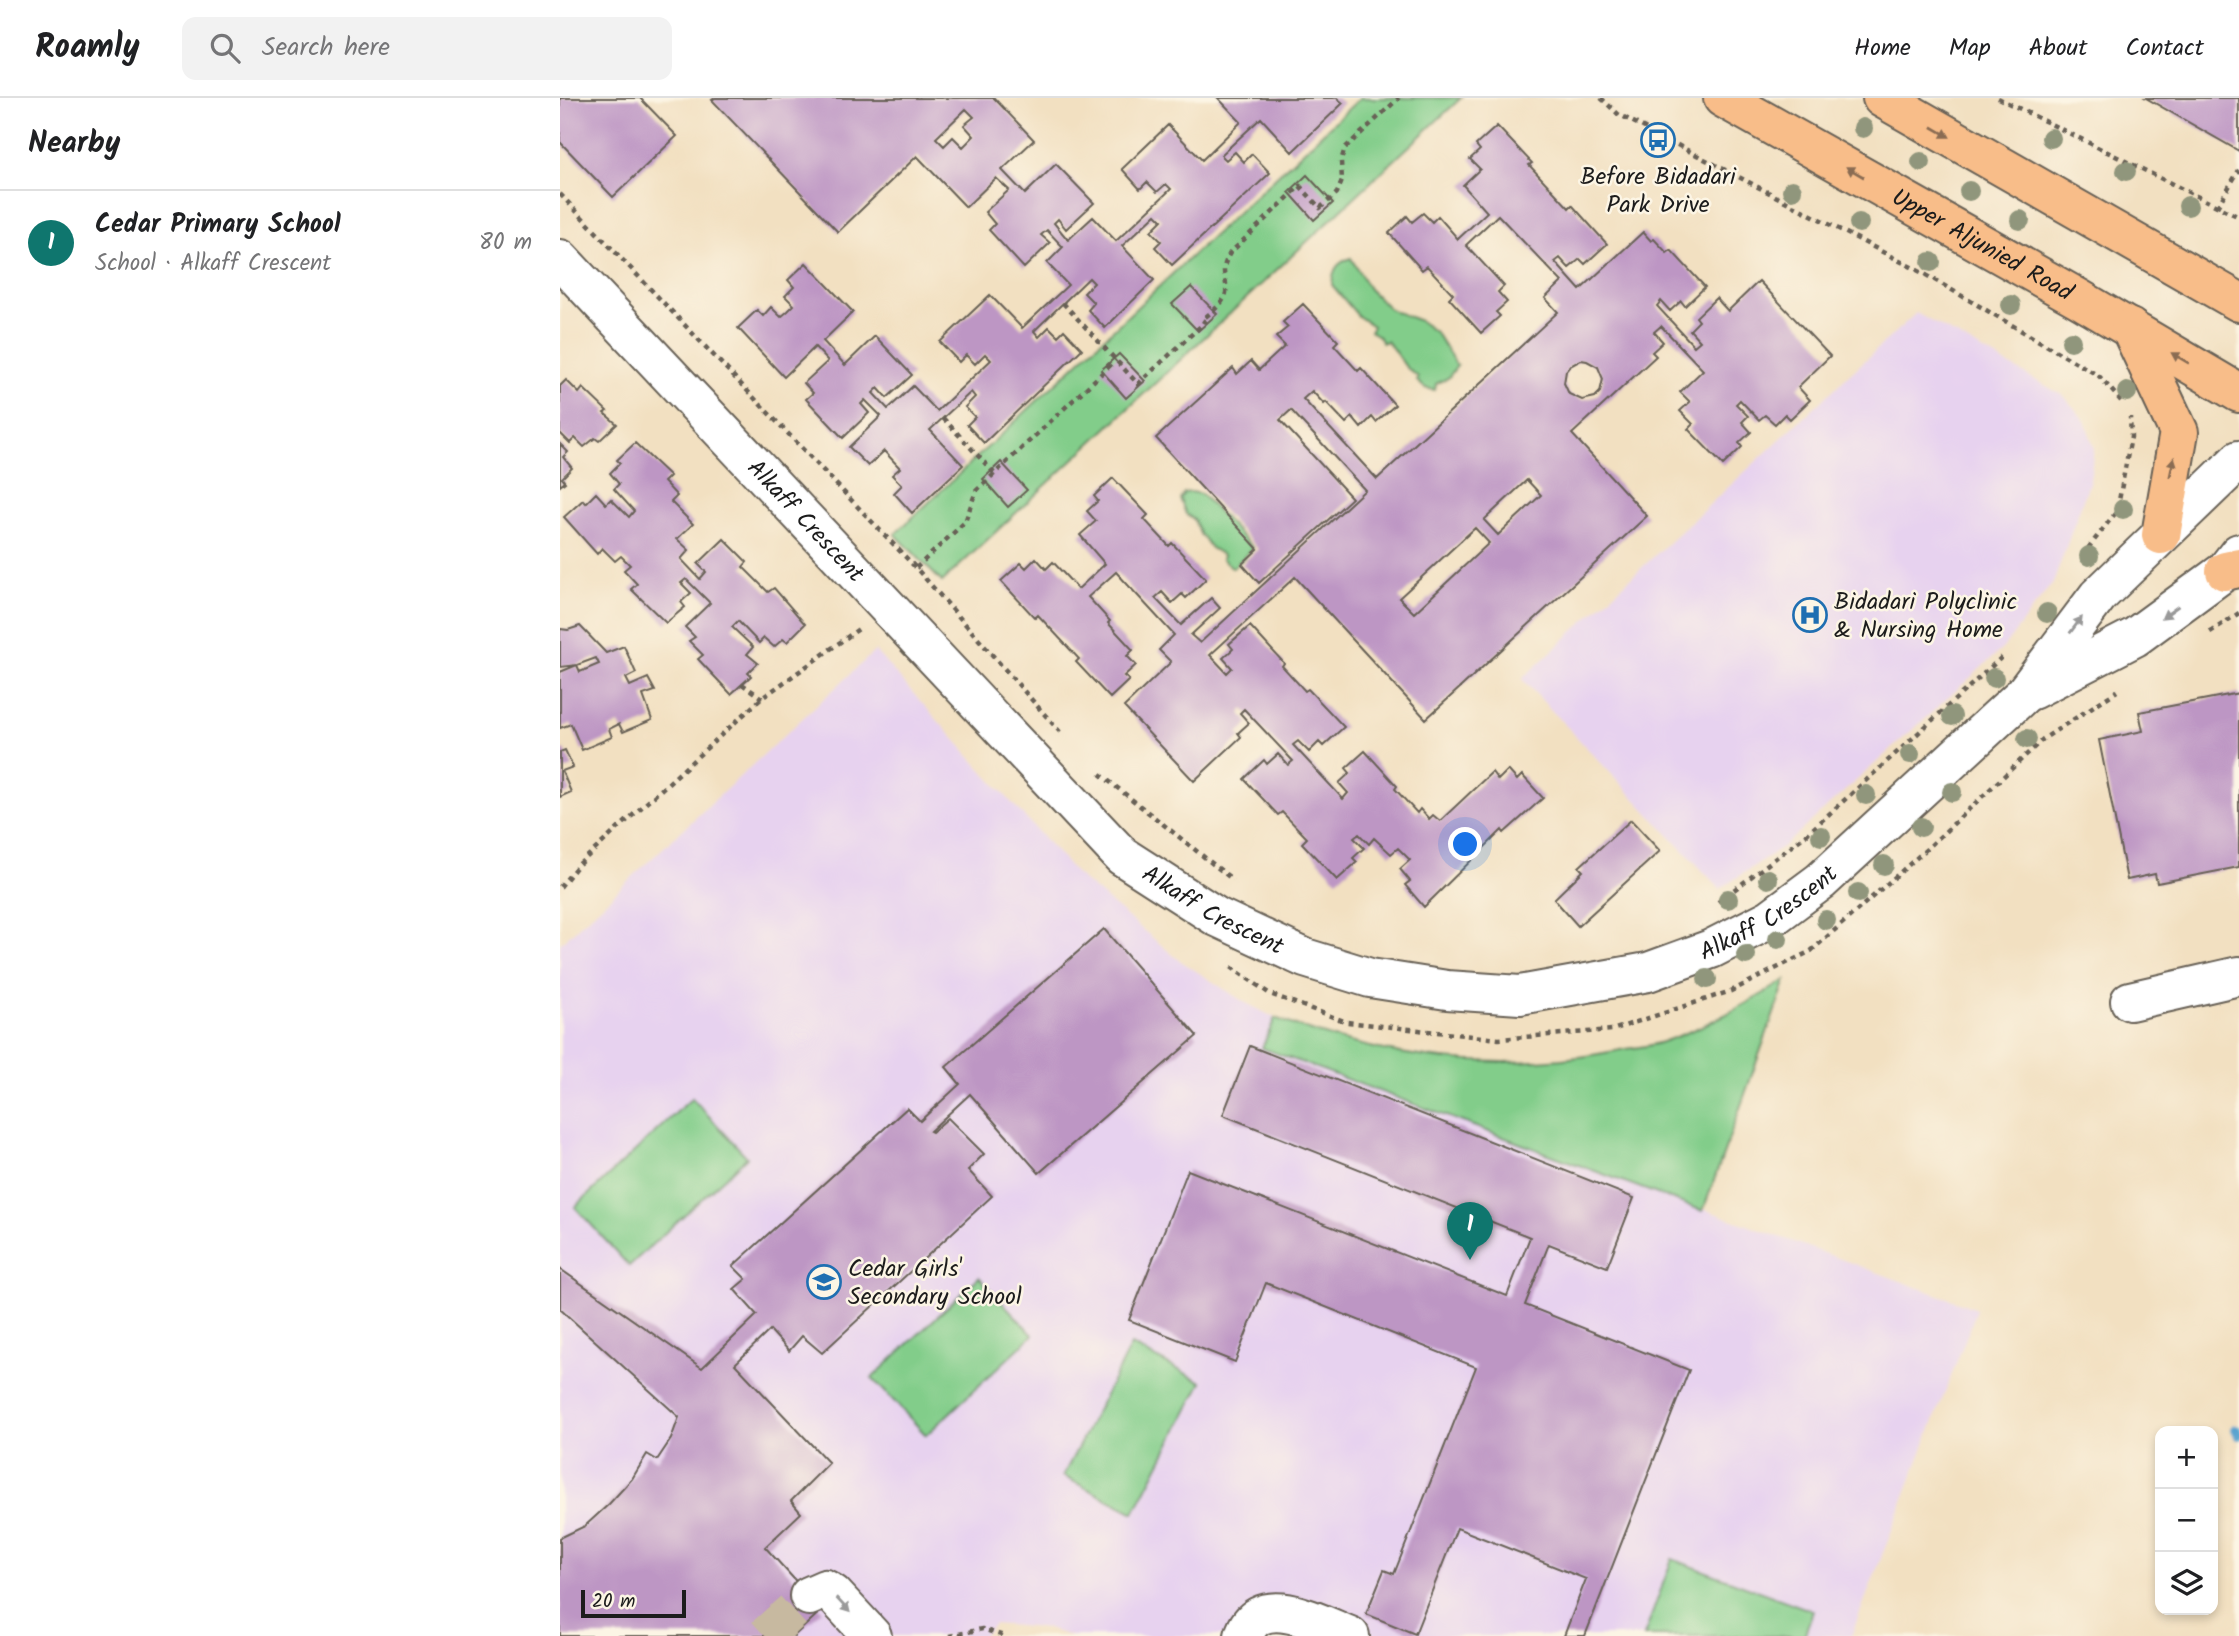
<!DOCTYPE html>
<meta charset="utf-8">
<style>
:root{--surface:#fff;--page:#f2f2f2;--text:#202124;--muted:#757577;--line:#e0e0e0;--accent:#0f766e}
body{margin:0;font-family:Kalam,sans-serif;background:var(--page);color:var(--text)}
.controls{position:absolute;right:21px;bottom:21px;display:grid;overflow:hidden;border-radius:14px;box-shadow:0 4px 10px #0003}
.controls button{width:63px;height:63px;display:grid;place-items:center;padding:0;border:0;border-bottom:2px solid var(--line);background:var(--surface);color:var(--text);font:35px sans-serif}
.scale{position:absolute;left:21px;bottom:18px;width:105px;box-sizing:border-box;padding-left:7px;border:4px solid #1c1c1c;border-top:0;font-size:19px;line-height:24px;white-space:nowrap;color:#1c1c1c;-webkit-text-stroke:5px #fcf5e5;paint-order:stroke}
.you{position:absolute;left:906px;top:747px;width:24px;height:24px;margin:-18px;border:5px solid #fff;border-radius:50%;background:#1a73e8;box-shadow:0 0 0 10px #1a73e833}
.badge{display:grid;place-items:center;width:46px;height:46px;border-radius:50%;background:var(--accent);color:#fff;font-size:23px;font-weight:700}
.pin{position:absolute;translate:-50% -58px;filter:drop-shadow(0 2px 4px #0008)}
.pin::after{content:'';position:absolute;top:37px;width:24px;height:21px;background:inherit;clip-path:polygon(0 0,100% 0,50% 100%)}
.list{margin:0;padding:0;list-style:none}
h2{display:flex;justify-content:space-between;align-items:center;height:91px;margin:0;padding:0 28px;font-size:30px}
h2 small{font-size:23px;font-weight:400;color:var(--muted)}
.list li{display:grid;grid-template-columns:46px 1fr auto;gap:21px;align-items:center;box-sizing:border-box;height:105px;padding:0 28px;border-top:2px solid var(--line)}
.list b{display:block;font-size:26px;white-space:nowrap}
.list p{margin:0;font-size:23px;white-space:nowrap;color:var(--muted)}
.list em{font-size:23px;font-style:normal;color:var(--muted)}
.icon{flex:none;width:38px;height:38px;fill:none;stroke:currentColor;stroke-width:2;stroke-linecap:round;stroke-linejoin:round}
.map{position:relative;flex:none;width:1679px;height:1538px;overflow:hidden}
header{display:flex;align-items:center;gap:42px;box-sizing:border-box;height:98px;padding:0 35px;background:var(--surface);border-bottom:2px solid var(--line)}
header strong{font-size:33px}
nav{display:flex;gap:38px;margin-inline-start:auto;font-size:24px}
.search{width:490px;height:63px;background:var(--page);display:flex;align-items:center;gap:18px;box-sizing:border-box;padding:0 24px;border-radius:14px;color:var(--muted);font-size:26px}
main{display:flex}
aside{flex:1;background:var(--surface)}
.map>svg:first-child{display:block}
.built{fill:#e7d2ef}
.green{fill:#82cd8a;stroke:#4f7453;stroke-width:2}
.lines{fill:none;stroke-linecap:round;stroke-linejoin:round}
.stream{stroke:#57a2cf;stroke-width:10}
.building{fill:#bd96c4;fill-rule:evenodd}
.minor-tunnel{stroke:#c7b9a0;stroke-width:38;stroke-dasharray:38 19;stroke-linecap:butt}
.minor-casing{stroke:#676156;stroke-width:42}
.major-casing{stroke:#676156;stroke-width:42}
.path{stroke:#676156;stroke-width:4.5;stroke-dasharray:5 5;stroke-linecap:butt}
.minor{stroke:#fff;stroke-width:38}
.major{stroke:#f8bd89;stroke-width:38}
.tree{fill:#90967b}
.oneway{fill:#8a6c52}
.oneway2{fill:#999}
.labels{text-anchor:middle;stroke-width:5;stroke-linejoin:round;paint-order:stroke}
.poi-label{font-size:24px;fill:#1c1c1c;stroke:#fcf5e5;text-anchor:start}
.street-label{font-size:24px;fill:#1c1c1c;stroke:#fcf5e5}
</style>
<header>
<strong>Roamly</strong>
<div class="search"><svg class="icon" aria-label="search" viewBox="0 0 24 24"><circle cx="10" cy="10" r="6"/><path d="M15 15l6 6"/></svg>Search here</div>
<nav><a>Home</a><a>Map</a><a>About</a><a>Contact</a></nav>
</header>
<main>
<aside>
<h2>Nearby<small></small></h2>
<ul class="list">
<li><span class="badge">1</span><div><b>Cedar Primary School</b><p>School · Alkaff Crescent</p></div><em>80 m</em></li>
</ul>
</aside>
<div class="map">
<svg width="1679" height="1538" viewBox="0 0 1679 1538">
<rect width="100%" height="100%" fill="#fcf5e5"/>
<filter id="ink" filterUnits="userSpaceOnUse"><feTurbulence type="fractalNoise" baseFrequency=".0143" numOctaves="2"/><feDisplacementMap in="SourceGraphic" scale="14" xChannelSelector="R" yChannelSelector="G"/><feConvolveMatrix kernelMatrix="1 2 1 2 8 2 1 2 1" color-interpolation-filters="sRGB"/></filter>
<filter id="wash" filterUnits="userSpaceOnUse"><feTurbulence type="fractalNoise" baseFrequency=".00686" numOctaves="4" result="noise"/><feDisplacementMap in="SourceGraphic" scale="28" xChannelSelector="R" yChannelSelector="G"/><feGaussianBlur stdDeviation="1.57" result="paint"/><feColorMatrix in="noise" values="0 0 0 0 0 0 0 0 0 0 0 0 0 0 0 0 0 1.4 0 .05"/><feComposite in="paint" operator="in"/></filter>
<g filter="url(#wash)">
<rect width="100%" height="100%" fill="#f2e0c1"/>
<g class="built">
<path d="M1356,215L1504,298L1525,323L1534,349L1530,382L1494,483L1443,550L1225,747L1160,791L962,581Z"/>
<path d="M315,553L517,777L619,862L684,904L715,920L703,950L1417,1211L1291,1538H511L484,1530L434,1526L422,1538H0V846Z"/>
</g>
<g class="green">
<path d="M800,0H901L382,484L335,436Z"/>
<path d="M791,160L809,191L831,212L860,223L876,235L897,268L888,280L876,286L875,292L865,290L857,283L858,279L846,269L827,243L822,245L818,238L810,233L813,228L798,218L772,187C773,172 776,165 791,160Z"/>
<path d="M631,394L641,396L693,450L673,470L662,461L663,457L651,450L640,436L634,422L626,416L620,401L624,395Z"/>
<path d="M1226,882L1143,1113L702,950L715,920C823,962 941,976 1055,953C1070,950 1087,949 1102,944C1146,929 1187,906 1226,882Z"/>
<path d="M132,1000L187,1059L69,1168L15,1109Z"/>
<path d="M419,1179L473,1237L366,1337L312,1280Z"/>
<path d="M571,1247L642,1284L574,1415L503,1378Z"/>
<path d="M1112,1461L1253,1513L1244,1538H1084Z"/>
</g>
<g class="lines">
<path class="stream" d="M1676,1331L1679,1337"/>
</g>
<g id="blocks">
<g class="building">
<path d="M0,0H80L117,38L53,99L0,44Z"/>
<path d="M155,0H434L474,42L442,72L465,96L496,66L534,105L506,131L498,121L494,125L508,142L533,119L556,143L611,91L606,86L597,94L587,84L580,91L562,71L608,27L642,62L681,24L658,0H777L783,5L732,54L701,20L661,57L666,62L675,54L684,64L692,56L710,75L612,167L595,149L601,143L591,133L602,122L596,116L562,148L594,182L545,230L528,212L534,205L524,195L534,185L529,180L474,233L479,239L489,229L498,238L504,232L522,251L424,345L407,327L415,319L405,309L415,299L411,294L370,332L403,367L352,415L334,395L342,387L332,377L340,370L324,353L308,368L289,349L321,318L305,302L301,306L309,315L283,340L246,301L253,295L244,285L268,263L255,249L224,279L178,230L197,212L203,218L211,209L221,219L228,213L234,207L225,198L234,189L228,182L246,165L293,214L263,243L285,267L315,238L352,277L327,300L318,290L313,295L328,311L353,288L377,313L431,262L425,256L415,266L406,257L399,264L380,244L430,197L462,230L508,187L487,165L503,149L487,132L481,137L490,145L464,170L429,132L435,126L425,114L449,92L436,80L406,109L357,58L278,134L152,2ZM406,11L414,19L404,27L414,38L403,49L393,39L384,48L376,40Z"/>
<path d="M1586,0H1679V53Z"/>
<path d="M937,28L972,65L969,67L1009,110L1012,107L1047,146L1025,166L1020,161L1009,170L1000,160L995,164L1020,192L1083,134L1091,143L1094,141L1107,155L1111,152L1145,189L1125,208L1121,203L1110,213L1101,203L1097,208L1134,248L1140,243L1130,232L1139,223L1136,219L1156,200L1168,213L1199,183L1270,258L1238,289L1250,302L1230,321L1225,316L1215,326L1205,317L1199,322L1180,302L1176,306L1188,318L1182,324L1191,334L1179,345L1182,349L1163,367L1128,331L1133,326L1120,313L1130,304L1120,294L1143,272L1101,228L1094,234L1103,244L1092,254L1096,258L1012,336L1087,418L866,621L735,479L650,557L667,575L672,570L663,560L673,551L669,546L690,528L724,565L722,568L745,593L748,591L784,629L763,648L759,644L749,654L738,643L733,647L783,701L788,695L779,685L790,675L786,670L805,653L837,688L835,691L857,715L860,711L869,721L873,717L880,723L932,674L938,682L948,672L957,682L962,677L983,700L944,735L942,732L864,809L845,787L850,783L840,771L850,762L838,750L831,756L814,740L809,746L799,736L794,740L804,750L793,760L797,764L777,782L742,745L747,740L722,714L718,717L684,681L704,662L707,666L718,656L728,667L733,663L684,611L680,615L689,625L678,635L681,639L634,683L564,609L611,564L599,552L614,537L556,474L528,499L550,523L548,525L573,552L567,558L576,567L564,578L569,582L550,600L516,564L519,561L478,517L475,520L441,483L461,465L466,470L476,460L486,471L493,464L518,491L545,466L520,437L536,423L527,413L538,403L534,398L553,380L588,417L584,421L609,448L612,445L646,481L626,500L622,496L612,505L602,494L595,500L621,527L651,500L660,510L631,537L640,545L805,392L731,312L720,322L792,400L699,485L682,466L698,451L596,340L673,270L677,276L691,263L699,272L725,248L716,239L728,229L723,224L743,206L778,243L774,247L798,273L801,270L835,307L816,324L812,319L801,330L792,319L786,325L766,304L764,306L752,293L743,301L817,381L998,214L985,200L1002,184L938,117L906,147L944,188L938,194L947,204L936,214L940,218L921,235L889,200L893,196L867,168L862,172L829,135L847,118L852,124L863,115L872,124L878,118L898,141L927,114L903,87L920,71L910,61L920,52L916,47ZM1021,262L1027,263L1038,269L1043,281L1040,294L1035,299L1022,302L1009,296L1004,285L1006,273L1010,268ZM967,382L981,397L938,437L924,422ZM915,430L929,445L854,515L839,500Z"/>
<path d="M747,77L773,105L754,122L729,94Z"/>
<path d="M631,189L657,216L638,233L612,206Z"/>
<path d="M559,256L585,283L566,300L541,272Z"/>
<path d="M6,282L19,295L23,290L47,313L44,315L57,326L39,343L35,340L24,349L15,340L10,345L0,335V288Z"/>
<path d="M75,345L110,378L104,384L117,398L111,404L133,426L117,441L129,452L121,461L140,481L146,474L138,466L164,441L187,464L183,469L208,494L214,490L245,526L227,544L223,541L214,549L204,540L199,545L178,523L172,529L193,549L187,556L198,565L188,575L191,578L171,596L138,561L143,557L129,543L135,539L125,529L150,505L126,481L121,485L131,495L121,504L125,509L106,525L71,491L77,486L64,472L70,467L61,458L55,463L42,450L37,456L4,419L23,402L26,405L36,395L46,406L51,401L69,419L74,413L54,391L59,386L50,375L60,365L57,362Z"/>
<path d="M0,346L8,354L3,359L12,370L2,380L5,384L0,388Z"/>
<path d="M441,364L467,392L448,409L423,381Z"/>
<path d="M20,528L46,555L64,548L76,575L66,580L70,588L88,580L95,593L83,597L92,622L63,634L59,626L49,631L52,639L22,652L11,626L0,630V574L17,567L20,574L39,566L36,560L17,567L0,569V531L8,532Z"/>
<path d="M1679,595V769L1597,785L1595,776L1567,782L1539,642L1583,633L1579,614Z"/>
<path d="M5,652L13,669L2,673L11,694L0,699V654Z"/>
<path d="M1071,722L1100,753L1018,828L994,801L1023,773L1019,769Z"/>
<path d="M544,831L637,938L479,1075L410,996L370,1033L372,1034L388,1020L424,1056L408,1072L432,1098L262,1255L242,1238L229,1253L210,1232L175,1266L269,1365L231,1403L241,1415L205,1449L262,1512L234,1538H0V1440L25,1428L49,1406L72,1381L87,1356L97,1362L111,1341L119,1319L0,1211V1171L142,1270L197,1217L174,1191L186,1181L173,1168L347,1010L360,1023L400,986L386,969Z"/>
<path d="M690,948L1074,1100L1047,1169L989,1146L965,1207L1129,1272L1025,1538H1004L1026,1481L897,1430L855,1536L806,1516L824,1472L834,1476L916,1269L706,1185L675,1264L569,1222L628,1072L947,1198L970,1139L663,1017Z"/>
</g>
</g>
</g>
<g filter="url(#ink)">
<use href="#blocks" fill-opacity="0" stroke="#676156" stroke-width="2"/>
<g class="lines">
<path class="minor-tunnel" d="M205,1538L249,1498"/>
<g class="minor-casing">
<g id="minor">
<path id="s1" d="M0,161L562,758L657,819L745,860L810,880L887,892L960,897L1088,874L1151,851L1210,821L1261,783L1464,596L1538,498L1679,362"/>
<path d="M1472,592L1575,539L1665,473L1679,455"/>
<path d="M1570,903L1679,878"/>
<path d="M249,1498L265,1491L273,1496L312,1538"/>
<path d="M684,1538C699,1491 759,1526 790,1538"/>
</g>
</g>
<g class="major-casing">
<g id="major">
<path id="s2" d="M1163,0L1518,200L1679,295"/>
<path d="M1322,0L1679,204"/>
<path d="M1570,230L1619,334L1601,437"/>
<path d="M1665,473L1679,470"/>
</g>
</g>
<g class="path">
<path d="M1041,0L1058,16L1361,174L1539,278L1561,303"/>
<path d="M1438,0L1679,119"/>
<path d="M0,96L356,470L500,634"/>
<path d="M1657,109L1679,72"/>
<path d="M503,205L578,286L645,224L642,222C650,215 664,206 666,195C668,178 658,175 670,155L740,88L760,110L777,95L782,83L781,63L785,50L839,0"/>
<path d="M383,320L435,376"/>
<path d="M1522,458L1557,413L1571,339L1570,319"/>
<path d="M356,470L405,424L416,393L556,262"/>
<path d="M1650,534L1679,515"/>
<path d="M182,586L202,600"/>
<path d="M540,676L673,782"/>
<path d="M0,789L18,767L202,600L300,530"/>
<path d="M1158,804L1246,737L1443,558"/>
<path d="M671,869L710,896L787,924L939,941L1052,932L1171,893L1251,853L1370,748L1483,641L1557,593"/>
<path d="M389,1538L422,1531L444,1538"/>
</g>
<use href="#minor" class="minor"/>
<use href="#major" class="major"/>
</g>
<g class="tree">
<circle cx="1303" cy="30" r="10"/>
<circle cx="1491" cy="40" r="10"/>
<circle cx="1361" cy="64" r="10"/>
<circle cx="1566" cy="73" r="10"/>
<circle cx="1232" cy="92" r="10"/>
<circle cx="1409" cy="93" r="10"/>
<circle cx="1628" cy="108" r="10"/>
<circle cx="1460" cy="122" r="10"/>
<circle cx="1299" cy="125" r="10"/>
<circle cx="1371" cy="164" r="10"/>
<circle cx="1451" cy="207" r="10"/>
<circle cx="1511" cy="243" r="10"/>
<circle cx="1567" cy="294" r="10"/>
<circle cx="1563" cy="411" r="10"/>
<circle cx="1529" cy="458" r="10"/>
<circle cx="1487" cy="515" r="10"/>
<circle cx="1434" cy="580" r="10"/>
<circle cx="1392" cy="618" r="10"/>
<circle cx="1467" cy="641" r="10"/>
<circle cx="1350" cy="656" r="10"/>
<circle cx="1392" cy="694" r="10"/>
<circle cx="1306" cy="697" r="10"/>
<circle cx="1361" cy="729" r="10"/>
<circle cx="1261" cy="738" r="10"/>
<circle cx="1324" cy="767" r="10"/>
<circle cx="1208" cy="781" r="10"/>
<circle cx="1298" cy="795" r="10"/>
<circle cx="1168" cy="801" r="10"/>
<circle cx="1266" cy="822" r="10"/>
<circle cx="1218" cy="841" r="10"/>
<circle cx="1186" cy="857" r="10"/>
<circle cx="1147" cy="881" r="10"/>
</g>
<defs><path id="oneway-solid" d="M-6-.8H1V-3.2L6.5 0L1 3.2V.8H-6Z" transform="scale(1.75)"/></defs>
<g class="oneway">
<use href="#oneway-solid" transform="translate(1381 34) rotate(30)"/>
<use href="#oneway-solid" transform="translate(1295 74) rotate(-150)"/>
<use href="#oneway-solid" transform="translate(1620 260) rotate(-149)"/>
<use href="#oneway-solid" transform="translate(1612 369) rotate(-78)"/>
</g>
<g class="oneway2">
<use href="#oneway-solid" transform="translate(1610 514) rotate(144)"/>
<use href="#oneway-solid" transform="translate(1516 527) rotate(-53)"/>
<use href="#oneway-solid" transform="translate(283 1507) rotate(47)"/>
</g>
</g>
<defs>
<g id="bus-ring" transform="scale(1.75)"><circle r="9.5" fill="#fcf5e5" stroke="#1f6fb2" stroke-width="1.5"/><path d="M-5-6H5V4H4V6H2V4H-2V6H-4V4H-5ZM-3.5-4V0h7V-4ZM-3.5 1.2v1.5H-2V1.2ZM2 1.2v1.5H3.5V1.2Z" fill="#1f6fb2"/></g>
<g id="hospital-ring" transform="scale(1.75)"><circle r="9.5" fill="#fcf5e5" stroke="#1f6fb2" stroke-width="1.5"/><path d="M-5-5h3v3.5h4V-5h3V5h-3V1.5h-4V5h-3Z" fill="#1f6fb2"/></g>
<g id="school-ring" transform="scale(1.75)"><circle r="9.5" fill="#fcf5e5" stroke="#1f6fb2" stroke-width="1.5"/><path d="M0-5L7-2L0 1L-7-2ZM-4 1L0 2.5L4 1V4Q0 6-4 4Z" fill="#1f6fb2"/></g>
</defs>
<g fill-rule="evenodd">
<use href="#bus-ring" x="1098" y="42"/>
<use href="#hospital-ring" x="1250" y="517"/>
<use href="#school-ring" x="264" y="1184"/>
</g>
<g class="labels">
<g class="poi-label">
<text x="1098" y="86" text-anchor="middle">Before Bidadari<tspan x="1098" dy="28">Park Drive</tspan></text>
<text x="1274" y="511">Bidadari Polyclinic<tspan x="1274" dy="28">&amp; Nursing Home</tspan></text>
<text x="288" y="1178">Cedar Girls'<tspan x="288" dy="28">Secondary School</tspan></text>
</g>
<g class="street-label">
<text dy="8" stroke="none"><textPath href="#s2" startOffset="298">Upper Aljunied Road</textPath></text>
<text dy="8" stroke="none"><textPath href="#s1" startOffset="359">Alkaff Crescent</textPath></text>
<text dy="8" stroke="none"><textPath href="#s1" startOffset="926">Alkaff Crescent</textPath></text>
<text dy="8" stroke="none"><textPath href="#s1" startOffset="1514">Alkaff Crescent</textPath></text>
</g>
</g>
</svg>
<div class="controls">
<button>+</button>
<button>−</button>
<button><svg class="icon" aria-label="layers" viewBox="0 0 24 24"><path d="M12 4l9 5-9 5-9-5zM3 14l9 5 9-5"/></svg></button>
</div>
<div class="scale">20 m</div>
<div class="you"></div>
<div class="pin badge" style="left:910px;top:1162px">1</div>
</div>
</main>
